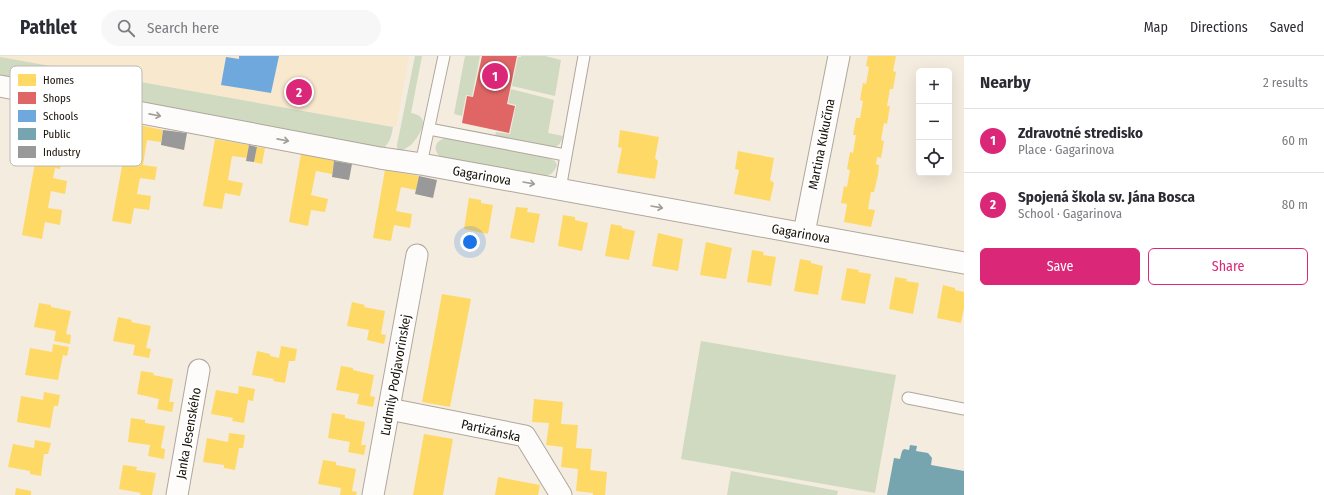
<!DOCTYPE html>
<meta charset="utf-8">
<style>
:root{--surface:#fff;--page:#f7f7f7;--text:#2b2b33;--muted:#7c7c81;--line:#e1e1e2;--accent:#db2777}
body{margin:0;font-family:"Fira Sans Condensed",sans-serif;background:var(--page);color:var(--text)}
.controls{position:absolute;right:12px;top:12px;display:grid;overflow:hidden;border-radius:6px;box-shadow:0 4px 16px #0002}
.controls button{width:36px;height:36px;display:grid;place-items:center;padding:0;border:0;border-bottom:1px solid var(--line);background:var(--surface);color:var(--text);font:20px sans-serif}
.you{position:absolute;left:470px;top:186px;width:14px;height:14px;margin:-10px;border:3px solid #fff;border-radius:50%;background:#1a73e8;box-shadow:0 0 0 6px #1a73e833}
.badge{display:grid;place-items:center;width:26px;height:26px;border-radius:50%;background:var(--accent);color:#fff;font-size:13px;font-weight:700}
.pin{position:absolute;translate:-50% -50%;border:2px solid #fff;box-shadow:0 1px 4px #0006}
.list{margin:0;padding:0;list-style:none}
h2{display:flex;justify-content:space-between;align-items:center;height:52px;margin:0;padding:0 16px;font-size:17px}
h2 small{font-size:13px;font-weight:400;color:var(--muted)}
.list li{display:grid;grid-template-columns:26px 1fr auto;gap:12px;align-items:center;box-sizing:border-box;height:64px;padding:0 16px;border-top:1px solid var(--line)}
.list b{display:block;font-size:15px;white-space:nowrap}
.list p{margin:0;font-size:13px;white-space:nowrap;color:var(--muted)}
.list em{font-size:13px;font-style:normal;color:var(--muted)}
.actions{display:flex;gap:8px;padding:12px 16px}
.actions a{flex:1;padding:9px 0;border:1px solid var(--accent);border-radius:6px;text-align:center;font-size:14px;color:var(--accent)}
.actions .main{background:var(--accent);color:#fff}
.icon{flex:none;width:22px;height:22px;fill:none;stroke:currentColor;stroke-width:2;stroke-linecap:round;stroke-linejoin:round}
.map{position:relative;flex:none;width:964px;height:439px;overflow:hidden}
header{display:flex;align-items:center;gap:24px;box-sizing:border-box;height:56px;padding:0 20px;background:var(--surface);border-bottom:1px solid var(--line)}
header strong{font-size:19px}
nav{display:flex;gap:22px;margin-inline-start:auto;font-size:14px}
.search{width:280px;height:36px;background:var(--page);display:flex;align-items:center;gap:10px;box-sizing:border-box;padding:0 14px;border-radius:22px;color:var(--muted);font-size:15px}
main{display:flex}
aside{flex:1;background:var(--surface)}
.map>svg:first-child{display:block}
.built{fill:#f8e8ce}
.green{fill:#cfdac0}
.homes{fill:#ffd966}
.shops{fill:#e06666}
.schools{fill:#6fa8dc}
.public{fill:#76a5af}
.industry{fill:#999}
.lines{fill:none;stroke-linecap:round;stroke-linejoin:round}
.lane-casing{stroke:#afa79c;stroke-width:13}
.street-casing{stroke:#afa79c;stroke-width:23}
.lane{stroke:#fdfcfa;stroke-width:11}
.street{stroke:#fdfcfa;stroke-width:21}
.oneway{stroke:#a19e99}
.labels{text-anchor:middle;stroke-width:4;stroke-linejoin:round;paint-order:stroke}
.street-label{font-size:13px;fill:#181208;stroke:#fff}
.key{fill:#fff;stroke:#bab8b5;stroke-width:1}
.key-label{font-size:11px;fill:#181208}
</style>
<header>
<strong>Pathlet</strong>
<div class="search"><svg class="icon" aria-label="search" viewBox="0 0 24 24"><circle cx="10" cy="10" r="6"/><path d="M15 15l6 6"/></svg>Search here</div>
<nav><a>Map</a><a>Directions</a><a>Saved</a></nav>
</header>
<main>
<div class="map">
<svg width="964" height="439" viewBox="0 0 964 439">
<rect width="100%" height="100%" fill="#f4ecdf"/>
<path class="built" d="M0,0H409L396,71L0,1Z"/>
<g class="green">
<path d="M415,0H422L411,57C415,58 420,59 422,63C426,70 416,84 411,89C408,91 404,93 400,96L397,94V89Z"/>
<path d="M465,0H480L472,40L466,39L462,60L454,58Z"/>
<path d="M521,0H545L561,4L555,40L512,30L518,1H521Z"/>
<path d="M0,1L393,71C391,82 390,86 382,94L0,26Z"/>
<path d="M511,33L554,44L548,77L563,80C561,87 559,90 552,92L495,80L496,76L510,78L516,49L508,47Z"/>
<path d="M445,82H452L549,102L555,105L557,109C555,115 551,119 545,120L440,101C433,93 434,86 445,82Z"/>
<path d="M701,285L896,319L875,437L681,403Z"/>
<path d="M731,415L838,435L837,439H727Z"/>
</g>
<g class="homes">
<path d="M868,0H896L893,15L896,16L893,33H890L887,50H890L887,68L884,67L881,84L884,85L881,102L877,101L876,108L879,109L878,119L874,136H871L868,153L875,154L871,171L844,166L847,148L841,147L844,130L847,131L850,114L847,113L850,96L853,97L856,79H853L856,62H860L863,45L860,44L863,27L866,28L869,11L866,10Z"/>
<path d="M45,51L79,58L77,71L62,68L58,93L72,95L69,108L61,107L60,113L55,112L53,122L67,125L65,138L51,135L48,152L62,154L60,169L45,166L42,183L22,179Z"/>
<path d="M130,67L163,74L161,86L147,84L143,109L157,111L155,124L140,122L137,138L151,140L149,154L134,152L131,168L112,165Z"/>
<path d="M620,74L659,81L655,102L658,105L655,123L617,117L622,92L618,91Z"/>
<path d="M215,83L249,89L247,102L232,100L228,124L243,127L240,140L225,137L222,153L203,150Z"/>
<path d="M257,91L265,92L262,108L254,106Z"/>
<path d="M738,95L774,102L770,124L774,127L770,145L734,138L739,114L735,113Z"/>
<path d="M301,98L334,105L332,118L316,115L311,139L328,143L325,156L311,154L308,170L289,166Z"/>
<path d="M385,114L419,120L416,134L401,131L396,155L412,158L410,172L394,169L391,185L373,182Z"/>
<path d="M469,142L481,144V147L493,149L488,178L464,173Z"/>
<path d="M516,151L528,152L527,156L540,158L534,187L510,182Z"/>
<path d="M563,159L575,161V164L588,167L582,195L558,190Z"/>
<path d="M611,168L622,170V172L635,175L629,204L605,200Z"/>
<path d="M658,177L683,183L678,215L652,210Z"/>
<path d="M706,186L732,192L726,223L700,219Z"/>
<path d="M752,194L764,196L763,199L776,201L771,230L747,226Z"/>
<path d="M800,203L811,205V207L823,210L818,239L794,235Z"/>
<path d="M847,212L859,214L858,216L871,218L865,248L841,244Z"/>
<path d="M895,221L907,223L906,225L919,227L913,258L889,253Z"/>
<path d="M943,229L955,232V234L964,236V252L961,267L937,262Z"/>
<path d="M442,238L471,243L450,351L422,346Z"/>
<path d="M352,246L365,249L364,251L385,255L381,278L386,279L384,288L367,284L369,274L347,270Z"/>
<path d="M39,247L51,249V251L71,255L66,278L71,279L70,288L54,285L56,275L34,271Z"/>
<path d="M118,261L132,264L131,266L151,270L146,292L151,293L149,302L133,299L135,289L113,285Z"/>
<path d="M53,288L69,291L67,300L63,299L58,324L25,319L30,292L52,296Z"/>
<path d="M281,290L297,293L295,305H289L285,327L273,325L274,323L252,319L257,295L270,298V300L279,302Z"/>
<path d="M341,310L353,312V314L374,319L370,340L375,341L373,351L357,348L359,338L336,334Z"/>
<path d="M141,315L154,317L153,319L173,323L169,346H174L172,356L157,353L159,343L137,338Z"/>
<path d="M239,330L255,333L253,345L248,344L244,367L232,365L233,362L211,358L216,334L238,338Z"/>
<path d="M44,336L60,339L58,350H54L50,372L17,366L21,340L43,344Z"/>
<path d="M534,343L563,346L561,368L578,369L576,392L592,393L590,414L607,416L605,439H593V437L576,435L578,413L561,411L563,391L546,389L549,367L532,366Z"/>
<path d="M332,357L345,359V362L365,366L361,389H366L364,399L348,396L350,386L328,382Z"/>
<path d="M131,362L145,364V367L165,370L161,392L165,393L164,403L148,400L150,389L128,386Z"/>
<path d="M229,377L245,379L243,392H239L235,414L224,412V409L203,406L207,382L228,386Z"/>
<path d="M424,378L453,383L443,439H413Z"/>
<path d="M35,384L51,387L48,398H44L41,420L30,418V415L8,411L13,388L34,392Z"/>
<path d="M323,404L336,406V409L356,413L352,435L357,436L356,439H340L341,432L318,428Z"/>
<path d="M123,409L137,411L136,414L156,417L152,439H140L141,437L119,433Z"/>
<path d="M498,421L540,429L538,439H495Z"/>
<path d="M16,432L31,435V439H15Z"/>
</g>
<path class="shops" d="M482,0H517L507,48L515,50L509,77L462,67L467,40L473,41Z"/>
<path class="schools" d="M239,0H279L271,37L221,29L226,1L239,3Z"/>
<path class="public" d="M910,389L917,390L916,395L928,397L932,402L931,409L964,415V439H887L894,402L900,403L902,395L904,393L909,394Z"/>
<g class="industry">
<path d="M163,74L187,77L184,94L161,89Z"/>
<path d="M249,89L257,91L254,106L246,105Z"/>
<path d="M334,105L352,108L349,124L332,121Z"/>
<path d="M419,120L437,124L433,142L415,138Z"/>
</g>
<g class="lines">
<g class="lane-casing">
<g id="lane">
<path d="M429,73L565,99"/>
<path d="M421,108L444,0"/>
<path d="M560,133L584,0"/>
<path d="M908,342L964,353"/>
</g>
</g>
<g class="street-casing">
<g id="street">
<path d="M0,30L380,102L421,108L964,207"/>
<path d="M804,177L839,0"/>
<path d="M389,353L525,380L561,439"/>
<path d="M177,439L199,314"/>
<path d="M373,439L417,199"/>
</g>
</g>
<use href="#lane" class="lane"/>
<use href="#street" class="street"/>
</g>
<defs><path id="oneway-shaft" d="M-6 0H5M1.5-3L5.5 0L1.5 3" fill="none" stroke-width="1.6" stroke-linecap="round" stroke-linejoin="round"/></defs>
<g class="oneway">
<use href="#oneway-shaft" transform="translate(155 59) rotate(11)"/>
<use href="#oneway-shaft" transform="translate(283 84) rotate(11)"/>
<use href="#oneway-shaft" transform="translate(529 127) rotate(10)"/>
<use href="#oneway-shaft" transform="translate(657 151) rotate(10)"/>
</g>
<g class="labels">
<g class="street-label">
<text transform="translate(821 88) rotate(-79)" y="5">Martina Kukučína</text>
<text transform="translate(482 119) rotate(10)" y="5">Gagarinova</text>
<text transform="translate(801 177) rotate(10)" y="5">Gagarinova</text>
<text transform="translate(395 319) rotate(-80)" y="5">Ľudmily Podjavorinskej</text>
<text transform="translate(491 374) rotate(13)" y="5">Partizánska</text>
<text transform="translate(188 377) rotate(-80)" y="5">Janka Jesenského</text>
</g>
</g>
<rect x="10" y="10" width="132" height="100" rx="6" class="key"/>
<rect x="18" y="18" width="18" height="12" fill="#ffd966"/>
<rect x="18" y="36" width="18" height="12" fill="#e06666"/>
<rect x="18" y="54" width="18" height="12" fill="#6fa8dc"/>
<rect x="18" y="72" width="18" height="12" fill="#76a5af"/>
<rect x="18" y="90" width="18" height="12" fill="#999"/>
<g class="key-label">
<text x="43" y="28">Homes</text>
<text x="43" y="46">Shops</text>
<text x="43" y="64">Schools</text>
<text x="43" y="82">Public</text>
<text x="43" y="100">Industry</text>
</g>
</svg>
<div class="controls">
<button>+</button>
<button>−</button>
<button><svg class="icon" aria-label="locate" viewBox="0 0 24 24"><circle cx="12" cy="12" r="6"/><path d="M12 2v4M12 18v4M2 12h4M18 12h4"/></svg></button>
</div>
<div class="you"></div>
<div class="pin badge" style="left:495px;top:20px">1</div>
<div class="pin badge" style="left:299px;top:36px">2</div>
</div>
<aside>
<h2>Nearby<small>2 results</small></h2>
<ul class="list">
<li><span class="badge">1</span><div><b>Zdravotné stredisko</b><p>Place · Gagarinova</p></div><em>60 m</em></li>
<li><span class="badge">2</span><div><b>Spojená škola sv. Jána Bosca</b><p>School · Gagarinova</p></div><em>80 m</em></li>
</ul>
<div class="actions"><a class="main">Save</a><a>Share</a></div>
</aside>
</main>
